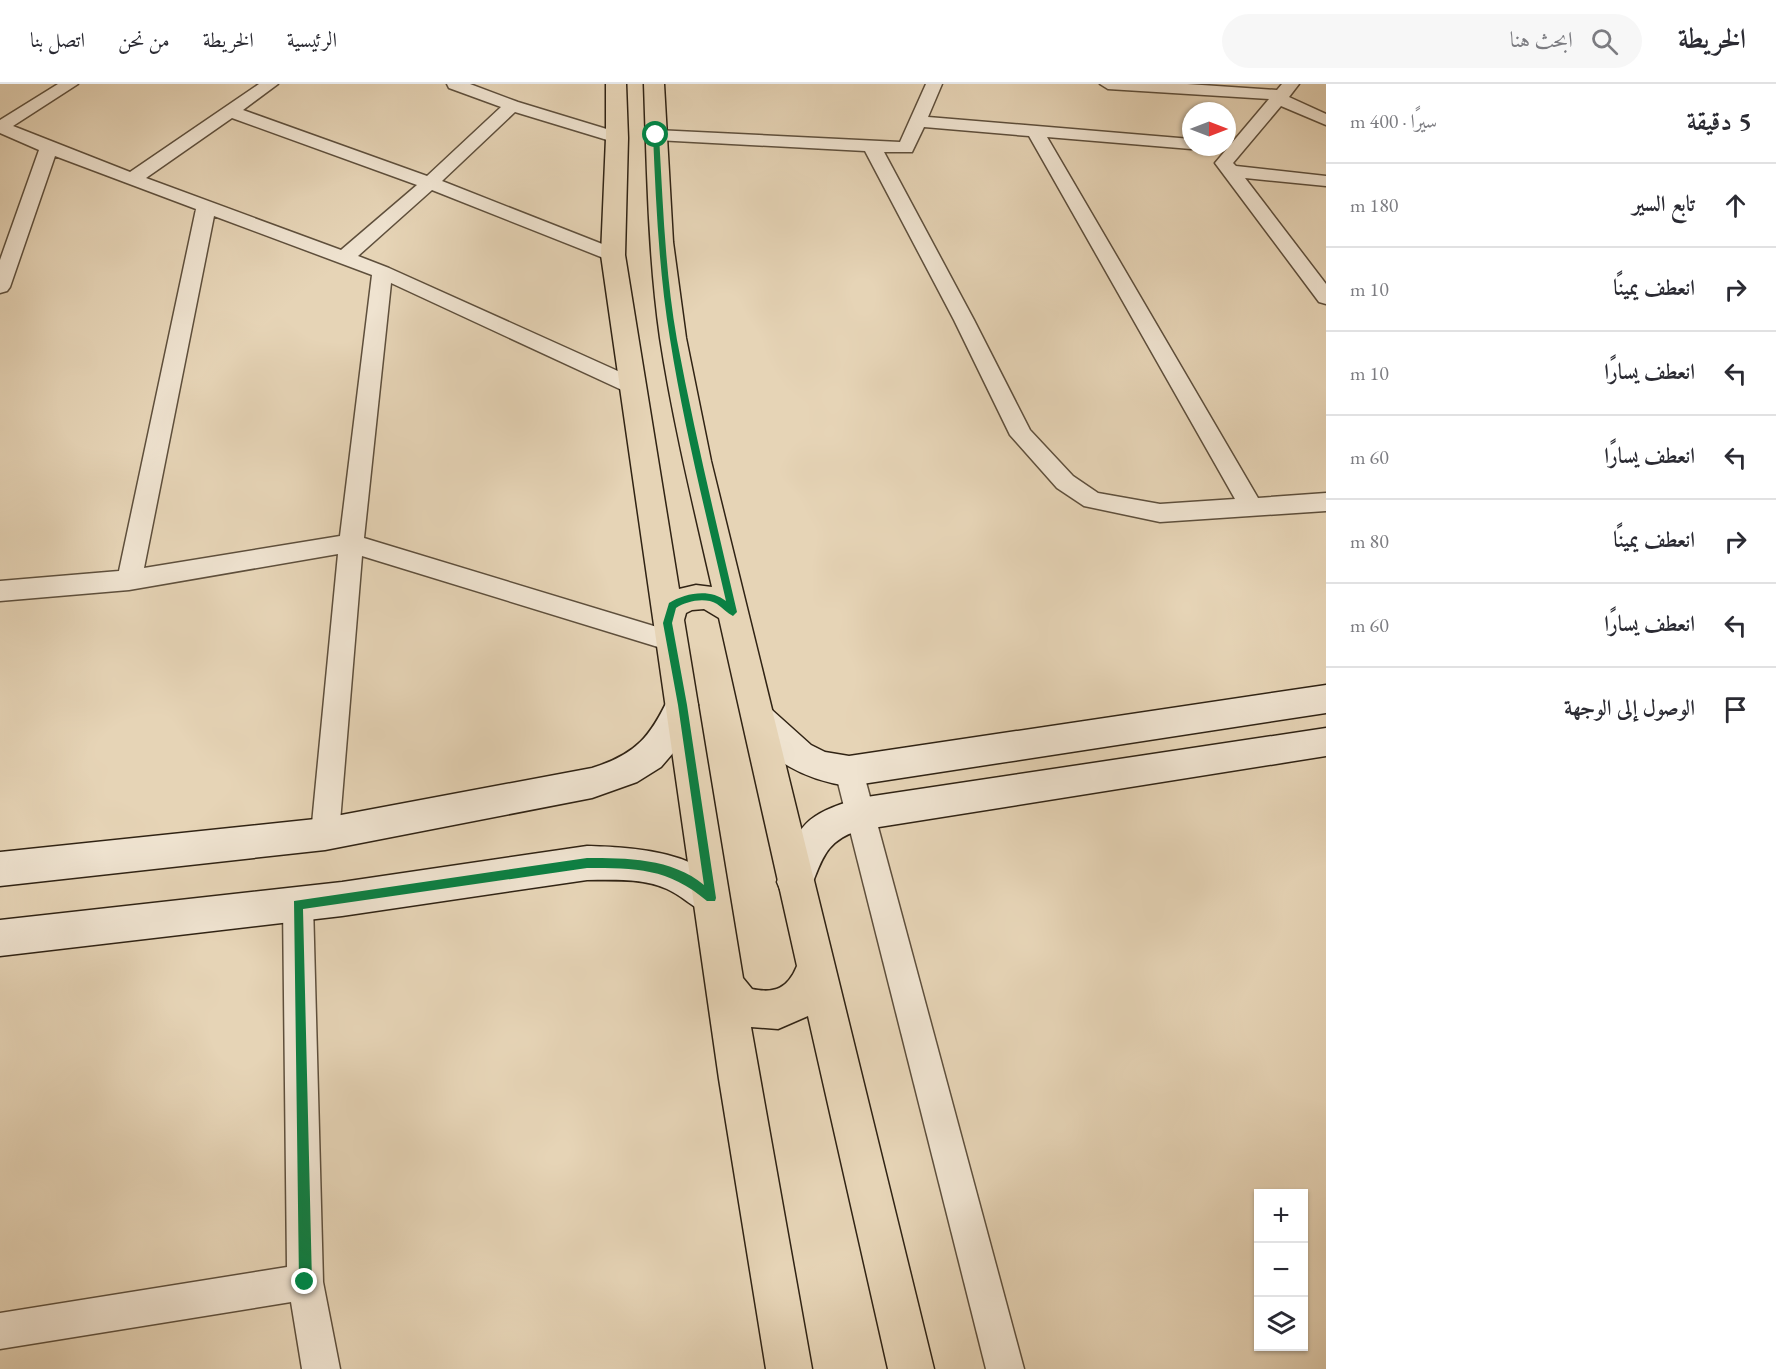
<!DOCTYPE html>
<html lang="ar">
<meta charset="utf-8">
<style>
:root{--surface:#fff;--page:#f7f7f7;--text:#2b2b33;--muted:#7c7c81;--line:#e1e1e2}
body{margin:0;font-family:"EB Garamond",Amiri,serif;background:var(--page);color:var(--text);direction:rtl}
.controls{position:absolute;right:18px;bottom:18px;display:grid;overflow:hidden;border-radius:0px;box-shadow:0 2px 4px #0004}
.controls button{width:54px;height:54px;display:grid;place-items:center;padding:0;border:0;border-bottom:2px solid var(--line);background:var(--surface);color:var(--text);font:30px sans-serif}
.compass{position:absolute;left:1182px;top:18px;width:54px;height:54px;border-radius:50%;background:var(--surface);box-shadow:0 2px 4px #0004;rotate:90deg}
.stop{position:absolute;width:18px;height:18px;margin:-14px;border:4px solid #0b8043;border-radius:50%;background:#fff}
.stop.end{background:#0b8043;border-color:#fff;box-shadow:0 2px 6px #0008}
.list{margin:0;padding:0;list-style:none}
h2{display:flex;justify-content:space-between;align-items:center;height:78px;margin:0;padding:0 24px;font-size:26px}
h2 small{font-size:20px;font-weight:400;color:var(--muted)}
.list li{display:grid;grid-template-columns:39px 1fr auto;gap:18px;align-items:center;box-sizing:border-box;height:84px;padding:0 24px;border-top:2px solid var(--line)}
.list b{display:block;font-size:22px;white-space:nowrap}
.list em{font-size:20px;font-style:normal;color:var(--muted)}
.icon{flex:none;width:33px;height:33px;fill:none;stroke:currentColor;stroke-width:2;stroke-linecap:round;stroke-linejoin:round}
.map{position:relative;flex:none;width:1326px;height:1285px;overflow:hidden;direction:ltr}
header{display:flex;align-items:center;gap:36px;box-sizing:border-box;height:84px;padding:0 30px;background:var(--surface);border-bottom:2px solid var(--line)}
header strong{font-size:28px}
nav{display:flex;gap:33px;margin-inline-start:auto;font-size:21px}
.search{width:420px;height:54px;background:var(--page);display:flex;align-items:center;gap:15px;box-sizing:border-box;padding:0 21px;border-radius:33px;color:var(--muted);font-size:22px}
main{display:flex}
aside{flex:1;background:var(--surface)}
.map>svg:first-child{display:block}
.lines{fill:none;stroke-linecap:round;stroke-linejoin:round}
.minor-casing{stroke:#5e4f3c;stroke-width:3}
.secondary-casing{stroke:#302314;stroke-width:3}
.primary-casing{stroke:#302314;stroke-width:3}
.minor{fill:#efe3d0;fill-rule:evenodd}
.secondary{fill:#efe3d0;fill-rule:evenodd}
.primary{fill:#e6d4b6;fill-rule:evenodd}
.route{fill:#0b8043}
</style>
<header>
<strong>الخريطة</strong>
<div class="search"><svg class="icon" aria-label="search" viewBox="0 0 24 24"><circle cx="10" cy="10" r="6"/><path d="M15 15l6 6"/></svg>ابحث هنا</div>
<nav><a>الرئيسية</a><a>الخريطة</a><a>من نحن</a><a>اتصل بنا</a></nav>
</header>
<main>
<aside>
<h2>5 دقيقة<small>سيرًا · 400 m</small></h2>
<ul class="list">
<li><svg class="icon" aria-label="ahead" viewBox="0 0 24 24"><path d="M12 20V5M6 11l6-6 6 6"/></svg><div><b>تابع السير</b></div><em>180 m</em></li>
<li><svg class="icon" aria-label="right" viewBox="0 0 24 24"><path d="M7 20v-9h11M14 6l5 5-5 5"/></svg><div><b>انعطف يمينًا</b></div><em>10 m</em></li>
<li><svg class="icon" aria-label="left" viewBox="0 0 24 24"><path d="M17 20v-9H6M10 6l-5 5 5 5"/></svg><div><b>انعطف يسارًا</b></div><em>10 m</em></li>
<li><svg class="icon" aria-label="left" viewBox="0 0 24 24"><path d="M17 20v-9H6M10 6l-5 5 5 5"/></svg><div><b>انعطف يسارًا</b></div><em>60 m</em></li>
<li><svg class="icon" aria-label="right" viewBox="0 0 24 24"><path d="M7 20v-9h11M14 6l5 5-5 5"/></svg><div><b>انعطف يمينًا</b></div><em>80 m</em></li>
<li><svg class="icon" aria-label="left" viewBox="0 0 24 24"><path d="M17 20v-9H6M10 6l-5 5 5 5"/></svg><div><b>انعطف يسارًا</b></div><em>60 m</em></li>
<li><svg class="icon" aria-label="arrive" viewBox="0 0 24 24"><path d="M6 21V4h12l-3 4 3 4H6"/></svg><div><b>الوصول إلى الوجهة</b></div></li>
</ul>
</aside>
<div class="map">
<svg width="1326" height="1285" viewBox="0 0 1326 1285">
<rect width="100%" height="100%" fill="#e6d4b6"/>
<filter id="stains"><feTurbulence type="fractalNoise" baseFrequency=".00333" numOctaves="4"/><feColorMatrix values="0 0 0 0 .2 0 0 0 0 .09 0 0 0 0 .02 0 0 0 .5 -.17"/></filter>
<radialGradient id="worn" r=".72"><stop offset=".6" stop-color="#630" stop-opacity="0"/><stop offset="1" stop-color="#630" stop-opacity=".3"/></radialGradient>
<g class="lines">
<g class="minor-casing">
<g id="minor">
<path d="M58,0H78L13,42L130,88L259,0H278L243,26L427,92L501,23L449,4L447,0H470L518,18L623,50L626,54L623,58L617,59L515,28L442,97L620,167L623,171L620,175H606L432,106L358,172L389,184L640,297L643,302L640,307L632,309L624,307L391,199L364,454L680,550L684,557L680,564L671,567L362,472L339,750L335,759L325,763L315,759L311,750L338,470L129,506L0,517V497L119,487L196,125L55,72L10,203L7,207L0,209V176L39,66L0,49V36ZM232,34L417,101L341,166L146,94ZM214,132L372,191L340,452L144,484Z"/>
<path d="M926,0H942L928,33L1191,55V63L1197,64L1191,65L1047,53L1258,414L1326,409V427L1160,438L1084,422L1057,404L1010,351L954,236L865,67L656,56L650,55L647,51L650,47L656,46L900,58ZM924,43L1029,52L1235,415L1160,420L1098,409L1073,392L1030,346L974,236L884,68H912Z"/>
<path d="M1100,0H1187L1277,6L1282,0H1299L1289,13L1326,30V41L1281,22L1233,79L1236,82L1326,92V102L1245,94L1326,200V220L1319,218L1215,79L1269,15L1108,5Z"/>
<path d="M849,675L859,678L863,687L1024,1285H986L835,687L839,678Z"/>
<path d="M298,806L309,810L313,820L323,1198L340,1285H302L291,1218L0,1265V1229L287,1183L283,820L287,810Z"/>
</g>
</g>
<g class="secondary-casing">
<g id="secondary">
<path d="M1326,601V629L849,702C808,697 762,675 744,636L748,626L760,622L772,626L811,661L825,668L849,672Z"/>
<path d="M682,607L694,611L698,621L679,662L661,683L637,698L592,714L325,766L0,802V768L325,734L592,684C637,670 651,652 670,611Z"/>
<path d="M1326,644V672L860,746C823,757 822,778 808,810L795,815L782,810L777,798C799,742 800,732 860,714Z"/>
<path d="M587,762C631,763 709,767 729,814L724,826L711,831C694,825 683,812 667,805C643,794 613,796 587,796L342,832L0,872V836L342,798Z"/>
</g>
</g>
<g class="primary-casing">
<path id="primary" d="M606,0H626L628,54L625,171L679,505L696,501L712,503C693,420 673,338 660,254C648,170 647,85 644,0H664L673,158L686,254L711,377L934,1285H888L808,932L778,945L751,943L812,1285H766L719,995L601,171L606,54ZM704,525L719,534L797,882C788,904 775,910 752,905L743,894L684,536L686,529L692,526Z"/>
</g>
<use href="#minor" class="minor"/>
<use href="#secondary" class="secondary"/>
<use href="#primary" class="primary"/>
</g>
<path class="route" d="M656,50L659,51C663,120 665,188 677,256C694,347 716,438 737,528L733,532C727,529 723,524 717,520C705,513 687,517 676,524L672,539L687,621L716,814L715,817H707C668,784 636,784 587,784L303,825L312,1198L310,1203L305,1205L301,1203L299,1198L294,817L587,774C626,774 672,774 704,801L678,621L663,539L669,519C685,509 710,504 726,517C706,430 684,343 670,255C659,188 656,120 653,51Z"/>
<rect width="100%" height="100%" filter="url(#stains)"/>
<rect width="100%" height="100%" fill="url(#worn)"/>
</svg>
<div class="controls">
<button>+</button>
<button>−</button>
<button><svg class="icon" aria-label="layers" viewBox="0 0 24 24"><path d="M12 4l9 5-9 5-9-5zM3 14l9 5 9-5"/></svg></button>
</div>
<svg class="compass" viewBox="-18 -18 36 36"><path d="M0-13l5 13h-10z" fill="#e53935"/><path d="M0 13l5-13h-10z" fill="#7c7c81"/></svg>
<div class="stop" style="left:656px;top:51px"></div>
<div class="stop end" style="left:305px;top:1198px"></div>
</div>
</main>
